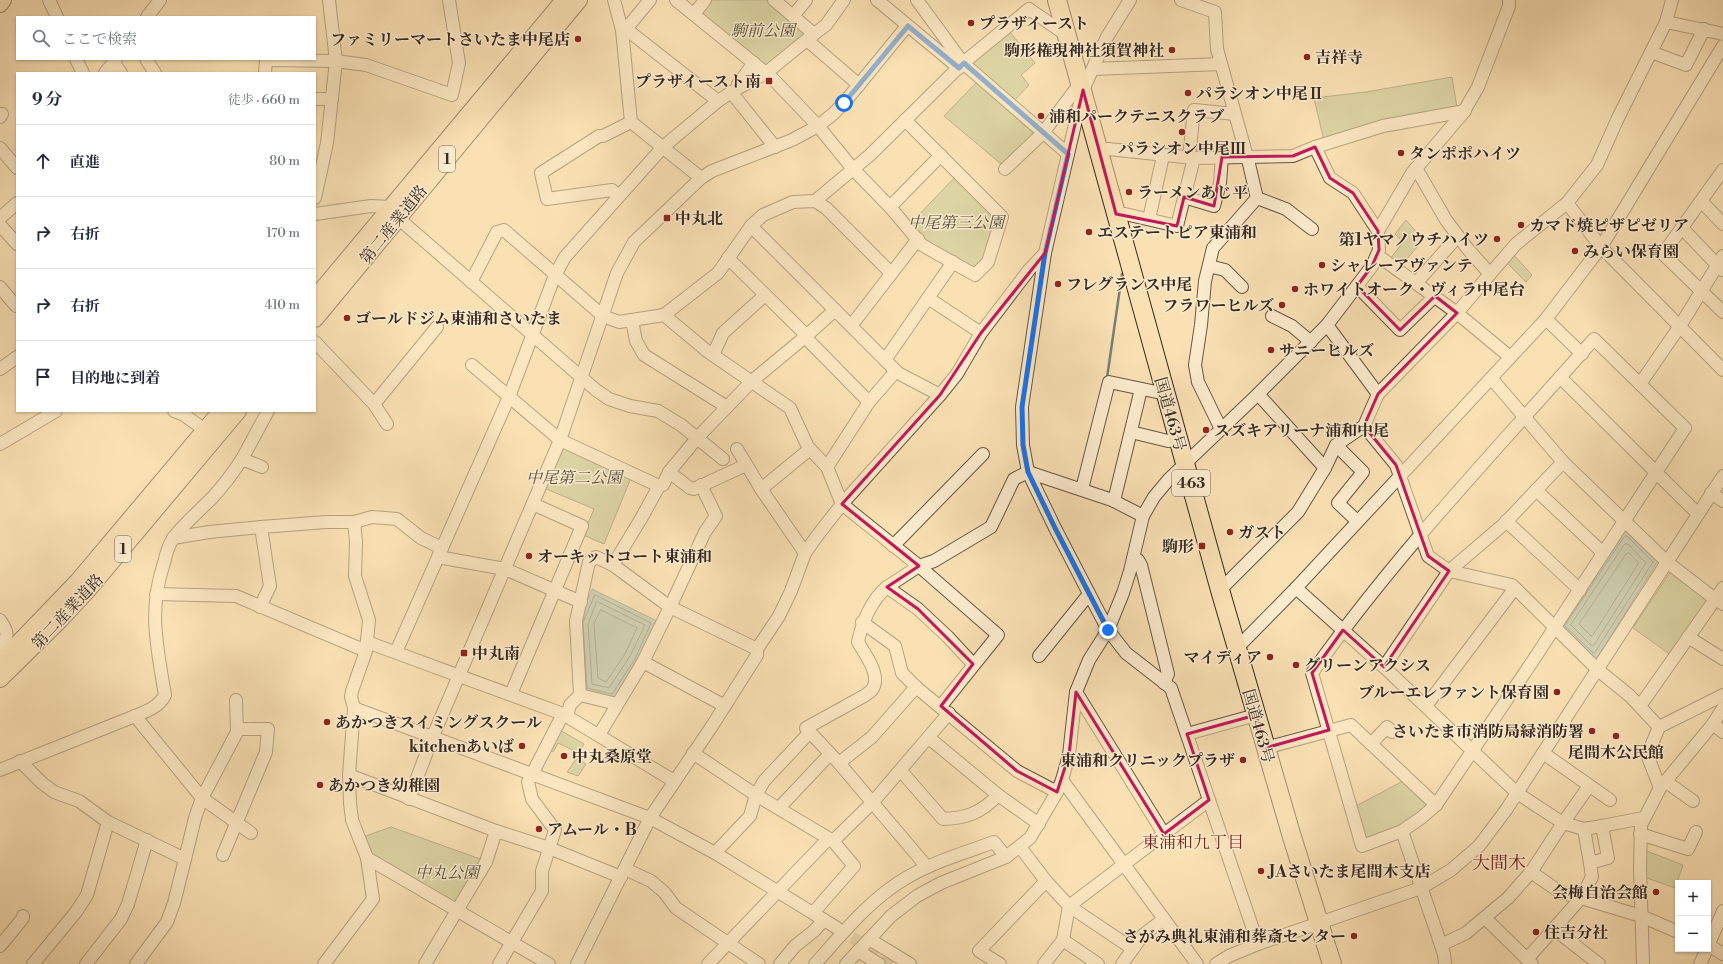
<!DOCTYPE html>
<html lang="ja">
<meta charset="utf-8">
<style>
:root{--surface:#fff;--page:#f2f2f3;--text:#1f2937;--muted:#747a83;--line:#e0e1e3}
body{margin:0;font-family:"Libre Bodoni","Noto Serif JP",serif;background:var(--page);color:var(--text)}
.controls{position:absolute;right:12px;bottom:12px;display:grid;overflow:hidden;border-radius:0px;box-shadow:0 1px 3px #0004}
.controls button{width:36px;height:36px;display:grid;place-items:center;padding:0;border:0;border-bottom:1px solid var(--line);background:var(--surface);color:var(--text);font:20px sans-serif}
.stop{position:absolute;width:12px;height:12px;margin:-9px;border:3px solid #1a73e8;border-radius:50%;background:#fff}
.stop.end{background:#1a73e8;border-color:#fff;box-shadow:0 1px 4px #0008}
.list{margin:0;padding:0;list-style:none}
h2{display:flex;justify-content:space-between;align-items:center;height:52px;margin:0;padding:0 16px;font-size:17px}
h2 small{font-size:13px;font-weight:400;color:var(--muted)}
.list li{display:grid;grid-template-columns:26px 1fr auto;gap:12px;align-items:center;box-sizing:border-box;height:72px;padding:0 16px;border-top:1px solid var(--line)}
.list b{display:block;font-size:15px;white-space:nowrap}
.list em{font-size:13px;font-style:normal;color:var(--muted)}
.icon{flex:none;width:22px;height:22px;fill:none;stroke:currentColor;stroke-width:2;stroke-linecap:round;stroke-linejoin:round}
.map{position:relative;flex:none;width:1723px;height:964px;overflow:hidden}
.search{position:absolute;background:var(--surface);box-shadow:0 1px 3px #0004;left:16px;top:16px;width:300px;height:44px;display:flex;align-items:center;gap:10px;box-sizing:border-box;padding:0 14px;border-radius:0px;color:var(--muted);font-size:15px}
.panel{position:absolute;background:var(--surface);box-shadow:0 1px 3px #0004;left:16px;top:72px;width:300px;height:340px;border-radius:0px}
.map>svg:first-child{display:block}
.green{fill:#bac390;stroke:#787659}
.water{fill:#9ebdb0;stroke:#748277}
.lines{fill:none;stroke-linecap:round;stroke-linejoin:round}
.shore{stroke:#6a7369;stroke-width:1}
.stream{stroke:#748277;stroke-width:2.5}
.minor-tunnel{stroke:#d3bc97;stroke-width:12;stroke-dasharray:12 6;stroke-linecap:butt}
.minor-casing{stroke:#665746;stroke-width:14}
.major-casing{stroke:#352922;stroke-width:18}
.highway-casing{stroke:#352922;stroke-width:20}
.minor{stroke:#fcecce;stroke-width:12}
.major{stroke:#fae1b4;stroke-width:16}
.highway{stroke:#fae1b4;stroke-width:18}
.route{stroke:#1a73e8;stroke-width:5}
.marked{fill:none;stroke:#c2185b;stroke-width:3;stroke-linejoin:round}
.poi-dot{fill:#8f2418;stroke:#fcecce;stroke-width:1.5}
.labels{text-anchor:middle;stroke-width:3;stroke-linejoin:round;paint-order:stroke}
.shield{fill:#fcecce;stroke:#716456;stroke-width:1}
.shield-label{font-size:15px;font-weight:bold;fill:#352922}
.poi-label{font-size:16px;font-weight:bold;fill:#352922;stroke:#fcecce;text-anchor:start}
.park-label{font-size:16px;font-style:italic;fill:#56503e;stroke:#fcecce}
.street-label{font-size:16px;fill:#352922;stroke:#fcecce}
.neighbourhood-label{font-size:17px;fill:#7a1f14;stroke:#fcecce}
.quarter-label{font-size:18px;fill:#7a1f14;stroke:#fcecce}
</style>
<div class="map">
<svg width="1723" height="964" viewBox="0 0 1723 964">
<rect width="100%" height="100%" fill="#fae1b4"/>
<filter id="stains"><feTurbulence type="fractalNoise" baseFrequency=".005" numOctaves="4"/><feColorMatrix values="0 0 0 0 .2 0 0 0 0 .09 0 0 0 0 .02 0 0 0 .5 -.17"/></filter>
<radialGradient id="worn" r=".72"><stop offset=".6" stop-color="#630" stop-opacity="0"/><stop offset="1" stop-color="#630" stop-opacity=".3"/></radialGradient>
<g class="green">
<path d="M708,0H768L809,33L767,67L701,15Z"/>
<path d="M1010,32L1035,63L1021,75L1029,85L1013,102L971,63Z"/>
<path d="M1452,77L1457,108L1324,141L1314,98L1366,92Z"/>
<path d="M977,82L1035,134L1001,164L944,116Z"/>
<path d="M955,177L998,218L986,254L977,269L928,242L910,224Z"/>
<path d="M1406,220L1423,240L1401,266L1390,259L1403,242L1395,234Z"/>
<path d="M1513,254L1532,275L1526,282L1506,262Z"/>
<path d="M565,448L631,478L604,544L583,535L594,509L544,488L562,449Z"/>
<path d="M1671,571L1710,599L1671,655L1633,628Z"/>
<path d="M560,730L584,744L579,753L558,743L553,752L549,750Z"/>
<path d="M577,758L586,764L578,776L567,772Z"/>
<path d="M1403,781L1428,803L1429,807L1410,821L1368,840L1364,838L1356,806Z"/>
<path d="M391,827L483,860L458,902L453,904L369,855L363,837Z"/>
<path d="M1644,850L1683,865L1675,888L1644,877Z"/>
</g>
<g class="water">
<path d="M1625,528L1658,561L1595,661L1559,627Z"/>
<path d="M592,589L657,621L638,661L614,699L584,692L579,622Z"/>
</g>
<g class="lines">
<g class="shore">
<path d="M1625,536H1627L1653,562L1595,652L1593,653L1565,626Z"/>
<path d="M1625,544H1628L1646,563L1594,645L1592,646L1571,625Z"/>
<path d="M1629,553L1638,562V564L1593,635L1591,636L1579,624L1626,554Z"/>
<path d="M595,595L651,623L635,659L612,694L587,688L583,623Z"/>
<path d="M598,602L645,625L630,656L609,688L592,684L588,624L596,603Z"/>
<path d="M601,610L637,628L625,654L606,682L598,678L594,624Z"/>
</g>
<path class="stream" d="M1107,378L1122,274"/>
<path class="minor-tunnel" d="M837,928L894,964"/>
<g class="minor-casing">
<g id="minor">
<path d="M49,0L57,17"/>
<path d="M614,0L622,30L631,122L701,178"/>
<path d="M676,0L772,78L818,126L853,169L890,207L922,245L975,275L988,262L1002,217L905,120"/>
<path d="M774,0L814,34"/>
<path d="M877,0L959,68"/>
<path d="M917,0L963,63L1068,154"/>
<path d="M1130,0L1107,37L1083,90L1045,253L1022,407L1023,445L1028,472L1055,528L1108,630L1126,653L1171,688L1258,944"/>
<path d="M1181,0L1215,12L1217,49L1249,164L1257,198L1213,248L1205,281L1201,325L1195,365L1198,382L1221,429"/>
<path d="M694,14L705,0"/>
<path d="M793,16L806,0"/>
<path d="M147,17L160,0"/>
<path d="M1666,22L1723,34"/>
<path d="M626,29L718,101"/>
<path d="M622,30L626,29L650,0"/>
<path d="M807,40L859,85"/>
<path d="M1651,52L1686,65L1704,29"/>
<path d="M76,59L83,73"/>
<path d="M146,59L155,73"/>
<path d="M114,63L121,73"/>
<path d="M1093,69L1221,64"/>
<path d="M105,73L116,59"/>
<path d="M265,73L266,60L336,61L366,65L452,95L459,63L449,0"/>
<path d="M738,88V84L754,63"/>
<path d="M731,92L775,147"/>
<path d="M315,99H332"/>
<path d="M0,117L2,114"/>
<path d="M0,148L17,168"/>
<path d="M1108,149L1194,158L1293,156L1315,147L1383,126L1465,111"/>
<path d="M1189,158L1194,110L1235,114"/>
<path d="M1416,168L1446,220L1467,248L1490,274L1516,244L1567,203L1597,165L1618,118L1666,22L1672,0"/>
<path d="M1005,169L1043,133L1081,82"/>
<path d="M1723,170L1663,254L1723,312"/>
<path d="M618,196L612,190L547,199L541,173L599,136H603L631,122"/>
<path d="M1184,197L1214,206L1220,183L1222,157"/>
<path d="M315,198L327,143L336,61L329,0"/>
<path d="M1257,198L1286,209L1312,229"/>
<path d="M815,201L870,155L963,63L1029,9L1068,36"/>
<path d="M1701,201L1723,224"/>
<path d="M1567,203L1601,247L1723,370"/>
<path d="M890,207L941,155"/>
<path d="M315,214L371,206L391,207"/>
<path d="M1116,214H1125L1177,226L1194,158"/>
<path d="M0,218L17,203"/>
<path d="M398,218L596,390L609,399L630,406L658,411L681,425L723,459"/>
<path d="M1149,219L1163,156"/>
<path d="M0,225L17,244"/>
<path d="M751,226L898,373L940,395"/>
<path d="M1682,228L1722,270"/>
<path d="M1378,231L1412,173L1463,113L1478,87L1509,6V0"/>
<path d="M1377,255L1457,313L1510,357"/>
<path d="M728,258L802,331L805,337L869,402"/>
<path d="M1209,266L1225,270L1242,287"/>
<path d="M471,282L497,232L504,230L603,316L619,322L664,315L707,351L790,408L808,447L827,467L842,504L919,566L998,635L941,706"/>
<path d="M1417,282L1458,236"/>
<path d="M1357,286L1400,330L1435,296"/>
<path d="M0,287L16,306"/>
<path d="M928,298L981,333"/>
<path d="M664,315L718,273L751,226L763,215L793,202L815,201L826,208L891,273"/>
<path d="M1272,316L1292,326L1311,342"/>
<path d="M1546,319L1582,354"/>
<path d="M632,320L636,341L644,355L727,407"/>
<path d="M1327,325L1378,394"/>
<path d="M851,326L918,239"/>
<path d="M315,342L374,404L387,424"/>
<path d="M713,355L723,333L765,295"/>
<path d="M885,360L953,262"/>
<path d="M472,365L560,440L659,486L663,485L669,472L690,488L694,489L746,465"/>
<path d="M0,369L17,357"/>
<path d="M1560,377L1698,514"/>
<path d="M1491,378L1563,462L1667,562L1715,599L1723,604"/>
<path d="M1640,384L1680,326L1723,256"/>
<path d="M1258,394L1325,468"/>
<path d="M374,404L437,327"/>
<path d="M174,411L184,415L205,430"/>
<path d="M1364,426L1396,465L1428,556L1449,571L1512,585L1598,670L1630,696L1659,727"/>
<path d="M1131,432L1168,441L1178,439"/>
<path d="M0,444L56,411"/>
<path d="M1336,445L1363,472L1338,503L1357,521"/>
<path d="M737,449L761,489L805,553"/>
<path d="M262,467L242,459L268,411"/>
<path d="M827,467L869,402L896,371"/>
<path d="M669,472L698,437L752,381L805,337L835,310"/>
<path d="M701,485L716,516L705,532L670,607L757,649"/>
<path d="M761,489L810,449"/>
<path d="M1082,489L1109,382L1166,394"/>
<path d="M1536,490L1603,553"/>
<path d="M1711,493L1723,501"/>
<path d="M1114,501L1141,389"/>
<path d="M1506,521L1580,590"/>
<path d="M173,538L209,532L261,527L326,522H354L372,517L397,519L421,538L442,548"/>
<path d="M893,546L983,454"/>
<path d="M438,557L505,569L581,602"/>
<path d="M1134,558L1138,560L1141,565L1168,674L1164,683"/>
<path d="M613,565L642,517L659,486"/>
<path d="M887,587C871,600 862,623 858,642C865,655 882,675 872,690C870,692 867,694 864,696L806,728L839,763L927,867"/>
<path d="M1296,588L1384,667L1517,793L1563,823L1531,872L1508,898L1466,933L1441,945"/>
<path d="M1220,590L1298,512L1325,468L1336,445L1364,426L1378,394L1457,313L1490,274"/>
<path d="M156,594L236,596L366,651"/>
<path d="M260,607L270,586L261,527"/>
<path d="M0,620C6,629 11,637 0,644"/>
<path d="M862,622L895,646L902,673L916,687L1017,771L1057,792"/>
<path d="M1688,637L1723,659"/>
<path d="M367,642L563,714L674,781"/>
<path d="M1237,648L1296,588L1546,319L1601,247L1723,46"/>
<path d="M396,652L509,397L555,275L565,257L663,147L718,101L738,88L766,73L814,34L826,25L844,0"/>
<path d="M1039,656L1089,594"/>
<path d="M643,662L725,706"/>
<path d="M973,664L948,637L918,609L887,587L919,566L934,561L991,527L1014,479L1028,472L1112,500L1143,516"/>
<path d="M1384,667L1449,571L1504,524L1563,462"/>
<path d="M1076,692L1164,834"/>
<path d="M511,694L582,526L533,504"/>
<path d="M580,695L576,621L589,562L596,557L613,565L670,607L643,662L599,735"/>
<path d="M1426,706L1515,588"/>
<path d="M1640,706L1723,588"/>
<path d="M354,708L650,818L715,853L837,928"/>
<path d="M135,716L202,798L251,833"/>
<path d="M567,716L570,705L580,695L617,704"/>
<path d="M1713,724L1723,732"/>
<path d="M1187,734L1256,715"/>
<path d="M929,738L998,795L1039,824"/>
<path d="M1371,744L1387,727L1392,732"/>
<path d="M1265,748L1351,725L1436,805"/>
<path d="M693,753L756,795L833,841L854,866L813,913"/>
<path d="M1543,753L1610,800"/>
<path d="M20,761L42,783L54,792L79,801L108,822L185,859L174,903L167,922L136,964"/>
<path d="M839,763L872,737L916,687"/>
<path d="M0,770L135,716C147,711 159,707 165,695C157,647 148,610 164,563C166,554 169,544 174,537C185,523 199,511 212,498C223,486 233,473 242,459"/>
<path d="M901,771L943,819C967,818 981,813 998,795"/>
<path d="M349,775L496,831L549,848L621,877"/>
<path d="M1062,780L1197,964"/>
<path d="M1665,781L1693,801"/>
<path d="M1589,786L1563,823L1584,829L1602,826"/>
<path d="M1660,788L1648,757L1649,751L1659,727L1723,695"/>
<path d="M409,799L433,736L560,440L617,273L634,242L701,178L712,171L792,140L818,126L833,114L844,103L907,26"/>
<path d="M779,808L830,754"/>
<path d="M1643,818L1602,826L1608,858L1590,863L1592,877L1581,898L1641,916L1678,932"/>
<path d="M1584,829L1590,863"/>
<path d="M1402,831L1362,846L1312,673C1396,554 1498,448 1594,339L1685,428L1536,656L1436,805L1421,818L1402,831L1444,954L1445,964"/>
<path d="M1640,834L1688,849L1696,832"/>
<path d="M833,841L872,803L949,713"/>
<path d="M1020,847L1046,881L1069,906L1133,949"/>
<path d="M715,853L750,816L756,795L764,781L810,732"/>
<path d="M223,855L266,752L268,729H237"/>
<path d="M367,858L549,964"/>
<path d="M185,859L195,818L202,798L237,732L236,700"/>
<path d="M625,869L651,881L664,892L676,908L759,964"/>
<path d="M1485,918L1532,964"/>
<path d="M1554,929L1599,964"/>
<path d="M869,939L910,964"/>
<path d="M1063,940L1098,964"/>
<path d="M1708,945L1723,954"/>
<path d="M0,946L23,918V916"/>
<path d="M1708,946L1723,911"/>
<path d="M858,951L879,964"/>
<path d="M1527,959L1581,898L1560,892L1531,872"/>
<path d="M33,964L76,912L87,895L108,822"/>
<path d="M86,964L121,919L128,904L147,840"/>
<path d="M324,964L373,899L367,858L352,820L350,803L349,775L354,708L351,697L352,691L366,651L369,620L355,576L356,541L354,522"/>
<path d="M425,964L486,862L496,831"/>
<path d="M499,964L542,891V871L555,830L532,799L528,782L563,714"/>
<path d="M577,964L650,818L712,726L757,655V649L779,616L791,591L805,553L817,536L842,504L940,395L957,374L981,333L1029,270L1045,253"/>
<path d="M708,964L828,839"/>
<path d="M780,964L795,946L814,931L824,920"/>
<path d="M815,964C843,933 870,899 906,878C933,862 964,853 994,842L1006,857"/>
<path d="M846,964L891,916L917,896L941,883L1006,857L1030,838L1057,792L1062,780L1069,755L1076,692L1089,660L1108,630L1123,593L1130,571L1143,516L1154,497L1169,479L1258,394L1327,325L1372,266L1379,250L1378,231L1353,193L1330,178L1315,147"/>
<path d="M1000,964L979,951L1046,881"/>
<path d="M1044,964L1063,940L1069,906L1209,800"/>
<path d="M1122,964L1143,935L1164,919"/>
<path d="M1216,964L1229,956L1258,944L1421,888L1451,870L1479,846L1506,810L1723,476"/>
<path d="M1643,964L1640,867L1641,825L1660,788L1713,724L1723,708"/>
<path d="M1700,964L1707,949"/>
</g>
</g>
<g class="major-casing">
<g id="major">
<path d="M0,4L3,0"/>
<path d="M315,298L564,0"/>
<path d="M315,319L579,0"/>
<path d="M0,662L78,581L221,411"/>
<path d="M0,679L61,619L87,591L238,411"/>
</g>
</g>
<g class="highway-casing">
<path id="highway" d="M1057,0L1220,590L1292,837L1332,964"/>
</g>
<use href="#minor" class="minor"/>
<use href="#major" class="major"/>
<use href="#highway" class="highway"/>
</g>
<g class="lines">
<path class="route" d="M844,103L908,26L959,68L964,63L1068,154L1045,253L1022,407L1023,445L1028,472L1055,528L1108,630"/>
</g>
<path d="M0 0H1723V964H0ZM1083,90L1116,214L1177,226L1184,197L1214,206L1222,157L1293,156L1315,147L1330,178L1353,193L1378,231L1379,250L1372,266L1357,286L1400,330L1435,296L1457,313L1378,394L1364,426L1396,465L1428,556L1449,571L1384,667L1343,630L1312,673L1329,730L1265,748L1256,715L1187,734L1209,800L1164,834L1076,692L1069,755L1057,792L1017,771L941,706L973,664L918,609L887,587L919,566L842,504L940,395L981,333L1045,253Z" fill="#fae1b4" fill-opacity=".55" fill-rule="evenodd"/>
<path class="marked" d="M1083,90L1116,214L1177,226L1184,197L1214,206L1222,157L1293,156L1315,147L1330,178L1353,193L1378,231L1379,250L1372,266L1357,286L1400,330L1435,296L1457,313L1378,394L1364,426L1396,465L1428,556L1449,571L1384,667L1343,630L1312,673L1329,730L1265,748L1256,715L1187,734L1209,800L1164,834L1076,692L1069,755L1057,792L1017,771L941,706L973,664L918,609L887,587L919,566L842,504L940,395L981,333L1045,253Z"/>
<g class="poi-dot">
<circle cx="971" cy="23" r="4"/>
<circle cx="578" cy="39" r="4"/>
<circle cx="1172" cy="50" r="4"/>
<circle cx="1307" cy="57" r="4"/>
<rect x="765" y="77" width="8" height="8" rx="2"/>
<circle cx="1188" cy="93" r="4"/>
<circle cx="1041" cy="116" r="4"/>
<circle cx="1182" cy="132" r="4"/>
<circle cx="1401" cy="153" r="4"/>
<circle cx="1129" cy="192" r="4"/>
<rect x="663" y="214" width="8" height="8" rx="2"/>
<circle cx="1521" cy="225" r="4"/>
<circle cx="1089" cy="232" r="4"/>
<circle cx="1497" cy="239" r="4"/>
<circle cx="1575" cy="251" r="4"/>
<circle cx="1322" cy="265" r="4"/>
<circle cx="1058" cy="284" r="4"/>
<circle cx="1295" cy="289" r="4"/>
<circle cx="1282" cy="305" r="4"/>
<circle cx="347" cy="318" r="4"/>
<circle cx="1271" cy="350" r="4"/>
<circle cx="1206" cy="430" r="4"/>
<circle cx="1230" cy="532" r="4"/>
<rect x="1198" y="542" width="8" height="8" rx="2"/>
<circle cx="529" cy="556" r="4"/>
<rect x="460" y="649" width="8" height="8" rx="2"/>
<circle cx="1270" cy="657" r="4"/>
<circle cx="1296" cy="665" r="4"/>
<circle cx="1557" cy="692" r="4"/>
<circle cx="327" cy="722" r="4"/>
<circle cx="1592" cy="731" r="4"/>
<circle cx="1616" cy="736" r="4"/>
<circle cx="522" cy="746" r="4"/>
<circle cx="564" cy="756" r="4"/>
<circle cx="1243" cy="760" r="4"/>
<circle cx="320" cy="785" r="4"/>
<circle cx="539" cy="829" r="4"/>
<circle cx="1261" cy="871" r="4"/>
<circle cx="1656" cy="892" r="4"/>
<circle cx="1536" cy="932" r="4"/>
<circle cx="1354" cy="936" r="4"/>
</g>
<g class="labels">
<g class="shield">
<rect x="439" y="146" width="16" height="26" rx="3"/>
<rect x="1172" y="470" width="38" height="26" rx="3"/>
<rect x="115" y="536" width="16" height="26" rx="3"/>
</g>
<g class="shield-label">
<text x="447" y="164">1</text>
<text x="1191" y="488">463</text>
<text x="123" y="554">1</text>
</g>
<g class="poi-label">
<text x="979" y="29">プラザイースト</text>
<text x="570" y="45" text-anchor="end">ファミリーマートさいたま中尾店</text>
<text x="1164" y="56" text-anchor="end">駒形権現神社須賀神社</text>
<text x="1315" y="63">吉祥寺</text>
<text x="761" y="87" text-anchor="end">プラザイースト南</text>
<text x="1196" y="99">パラシオン中尾Ⅱ</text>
<text x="1049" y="122">浦和パークテニスクラブ</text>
<text x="1182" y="154" text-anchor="middle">パラシオン中尾Ⅲ</text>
<text x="1409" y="159">タンポポハイツ</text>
<text x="1137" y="198">ラーメンあじ平</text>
<text x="675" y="224">中丸北</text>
<text x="1529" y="231">カマド焼ピザピゼリア</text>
<text x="1097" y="238">エステートピア東浦和</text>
<text x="1489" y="245" text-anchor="end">第1ヤマノウチハイツ</text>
<text x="1583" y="257">みらい保育園</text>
<text x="1330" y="271">シャレーアヴァンテ</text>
<text x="1066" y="290">フレグランス中尾</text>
<text x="1303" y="295">ホワイトオーク・ヴィラ中尾台</text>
<text x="1274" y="311" text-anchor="end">フラワーヒルズ</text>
<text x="355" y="324">ゴールドジム東浦和さいたま</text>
<text x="1279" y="356">サニーヒルズ</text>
<text x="1214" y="436">スズキアリーナ浦和中尾</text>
<text x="1238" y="538">ガスト</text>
<text x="1194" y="552" text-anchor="end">駒形</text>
<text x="537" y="562">オーキットコート東浦和</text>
<text x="472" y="659">中丸南</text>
<text x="1262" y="663" text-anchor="end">マイディア</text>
<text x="1304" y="671">グリーンアクシス</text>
<text x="1549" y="698" text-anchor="end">ブルーエレファント保育園</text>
<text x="335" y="728">あかつきスイミングスクール</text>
<text x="1584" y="737" text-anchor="end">さいたま市消防局緑消防署</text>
<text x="514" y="752" text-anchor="end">kitchenあいば</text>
<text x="1616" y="758" text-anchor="middle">尾間木公民館</text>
<text x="572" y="762">中丸桑原堂</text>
<text x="1235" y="766" text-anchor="end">東浦和クリニックプラザ</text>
<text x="328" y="791">あかつき幼稚園</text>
<text x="547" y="835">アムール・B</text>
<text x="1269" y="877">JAさいたま尾間木支店</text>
<text x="1648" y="898" text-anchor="end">会梅自治会館</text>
<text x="1544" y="938">住吉分社</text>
<text x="1346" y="942" text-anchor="end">さがみ典礼東浦和葬斎センター</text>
</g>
<g class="park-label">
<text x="763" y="36">駒前公園</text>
<text x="956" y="228">中尾第三公園</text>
<text x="574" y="483">中尾第二公園</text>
<text x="447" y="878">中丸公園</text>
</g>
<g class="street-label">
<text transform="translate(393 224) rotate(-51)" y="6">第二産業道路</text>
<text transform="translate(1171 414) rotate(74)" y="6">国道463号</text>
<text transform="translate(67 611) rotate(-47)" y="6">第二産業道路</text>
<text transform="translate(1259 726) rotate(74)" y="6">国道463号</text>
</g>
<g class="neighbourhood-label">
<text x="1193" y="848">東浦和九丁目</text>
</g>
<g class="quarter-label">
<text x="1499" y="869">大間木</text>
</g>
</g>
<rect width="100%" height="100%" filter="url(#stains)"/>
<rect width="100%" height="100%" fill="url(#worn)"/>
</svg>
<div class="controls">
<button>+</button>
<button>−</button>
</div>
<div class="stop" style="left:844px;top:103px"></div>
<div class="stop end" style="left:1108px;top:630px"></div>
<div class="search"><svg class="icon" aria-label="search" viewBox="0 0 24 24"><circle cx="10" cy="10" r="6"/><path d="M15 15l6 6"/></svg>ここで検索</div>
<section class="panel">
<h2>9 分<small>徒歩 · 660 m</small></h2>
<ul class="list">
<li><svg class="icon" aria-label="ahead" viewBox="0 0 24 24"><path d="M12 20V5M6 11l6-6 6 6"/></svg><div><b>直進</b></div><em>80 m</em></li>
<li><svg class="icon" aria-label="right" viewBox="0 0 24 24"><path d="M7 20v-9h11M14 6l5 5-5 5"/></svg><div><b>右折</b></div><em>170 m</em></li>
<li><svg class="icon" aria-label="right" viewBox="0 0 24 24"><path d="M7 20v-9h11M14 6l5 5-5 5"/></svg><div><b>右折</b></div><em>410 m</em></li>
<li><svg class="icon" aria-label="arrive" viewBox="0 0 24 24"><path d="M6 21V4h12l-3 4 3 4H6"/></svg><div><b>目的地に到着</b></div></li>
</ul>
</section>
</div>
